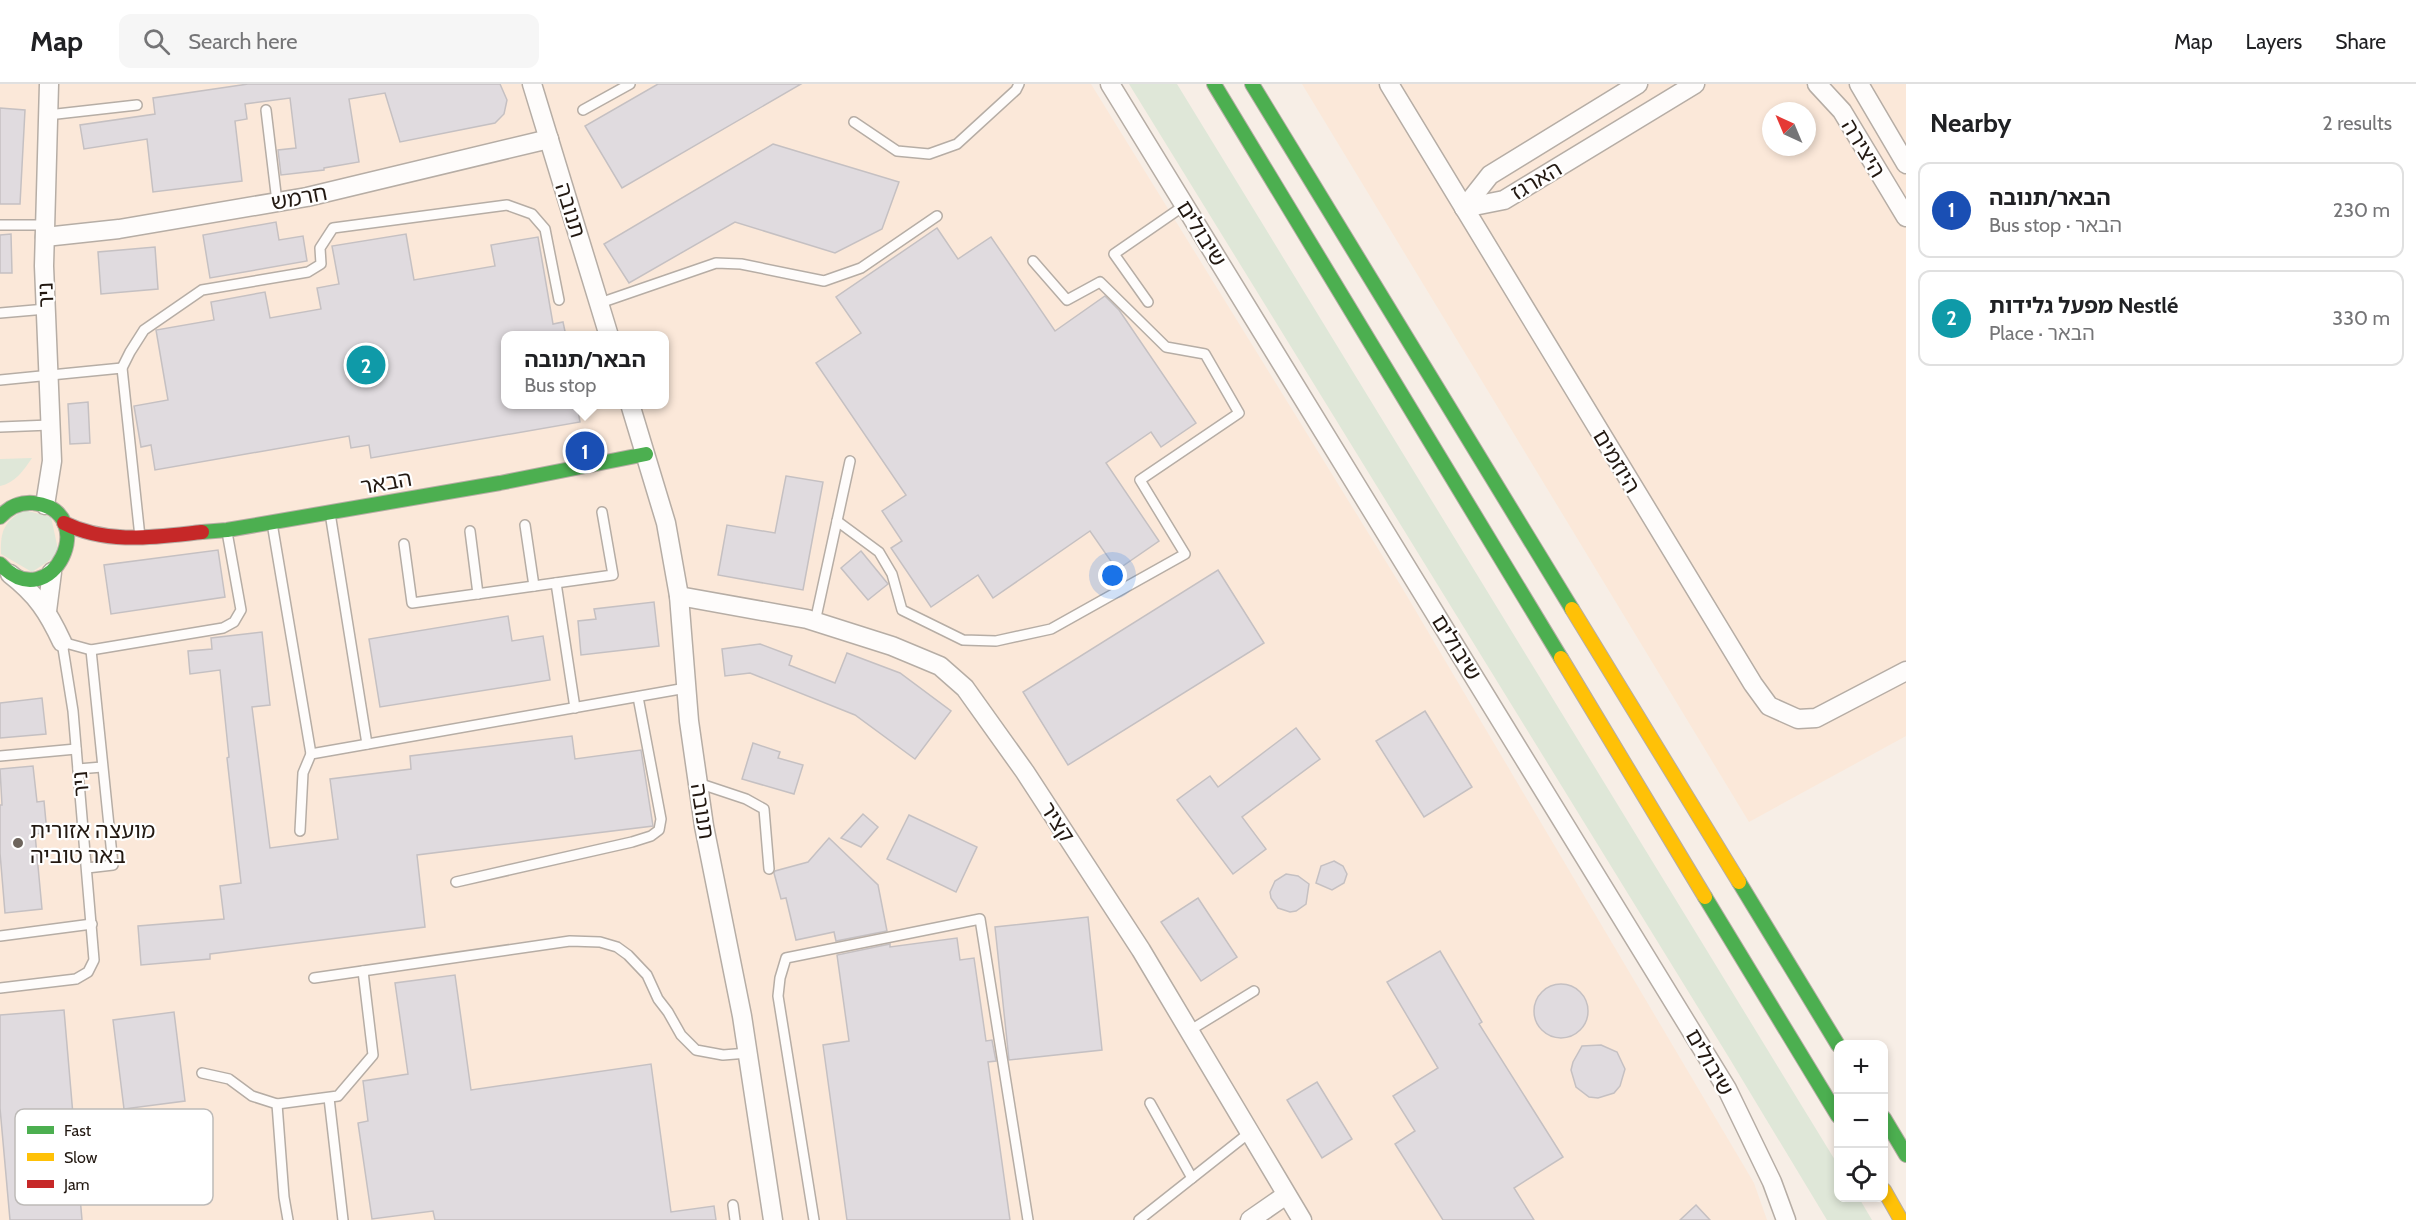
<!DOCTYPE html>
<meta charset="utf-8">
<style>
:root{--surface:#fff;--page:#f6f6f6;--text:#202124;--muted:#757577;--line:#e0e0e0;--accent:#6d645c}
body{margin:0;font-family:Cabin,"Noto Sans Hebrew",sans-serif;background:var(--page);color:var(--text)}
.controls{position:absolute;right:18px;bottom:18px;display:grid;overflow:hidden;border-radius:12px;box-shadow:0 3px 9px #0003}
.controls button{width:54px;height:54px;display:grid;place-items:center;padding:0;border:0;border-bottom:2px solid var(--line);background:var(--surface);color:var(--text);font:30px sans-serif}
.compass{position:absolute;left:1762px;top:18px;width:54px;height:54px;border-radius:50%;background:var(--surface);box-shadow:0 3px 9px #0003;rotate:316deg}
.you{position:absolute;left:1113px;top:492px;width:21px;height:21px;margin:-15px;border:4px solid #fff;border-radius:50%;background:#1a73e8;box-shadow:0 0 0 9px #1a73e833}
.badge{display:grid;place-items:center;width:39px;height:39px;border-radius:50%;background:var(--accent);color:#fff;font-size:20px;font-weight:700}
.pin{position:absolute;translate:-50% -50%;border:3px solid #fff;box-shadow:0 2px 6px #0006}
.popup{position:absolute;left:501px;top:247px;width:168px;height:78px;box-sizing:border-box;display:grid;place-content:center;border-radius:12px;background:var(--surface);filter:drop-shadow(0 2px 4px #0005);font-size:20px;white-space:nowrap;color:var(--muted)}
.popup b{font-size:22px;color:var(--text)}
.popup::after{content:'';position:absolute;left:50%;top:100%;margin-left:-12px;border:12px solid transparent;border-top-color:var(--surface)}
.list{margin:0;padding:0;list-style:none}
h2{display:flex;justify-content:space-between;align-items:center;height:78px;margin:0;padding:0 24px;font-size:26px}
h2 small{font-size:20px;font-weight:400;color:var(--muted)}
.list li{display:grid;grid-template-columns:39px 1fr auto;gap:18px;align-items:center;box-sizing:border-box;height:96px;margin:0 12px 12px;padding:0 12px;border:2px solid var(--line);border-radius:12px}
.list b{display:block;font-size:22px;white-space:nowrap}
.list p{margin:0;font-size:20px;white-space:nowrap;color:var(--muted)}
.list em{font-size:20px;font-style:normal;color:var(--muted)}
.icon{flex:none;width:33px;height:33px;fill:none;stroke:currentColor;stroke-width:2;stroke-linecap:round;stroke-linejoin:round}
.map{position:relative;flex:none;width:1906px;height:1136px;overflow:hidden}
header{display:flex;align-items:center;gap:36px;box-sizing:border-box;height:84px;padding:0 30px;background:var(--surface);border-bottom:2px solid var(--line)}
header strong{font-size:28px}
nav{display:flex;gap:33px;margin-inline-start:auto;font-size:21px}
.search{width:420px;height:54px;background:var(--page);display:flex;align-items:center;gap:15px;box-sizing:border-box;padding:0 21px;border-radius:12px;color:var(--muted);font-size:22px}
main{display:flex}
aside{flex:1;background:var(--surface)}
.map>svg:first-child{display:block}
.built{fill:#fbe8d9;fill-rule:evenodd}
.green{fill:#dfe7d8}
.building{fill:#e0dbdf;stroke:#c5c0c2;stroke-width:1.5}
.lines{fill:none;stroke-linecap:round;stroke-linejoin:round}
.lane-casing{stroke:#b6ada5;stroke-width:12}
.street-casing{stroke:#b6ada5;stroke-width:21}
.fast-casing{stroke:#b6ada5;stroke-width:16}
.slow-casing{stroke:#b6ada5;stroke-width:16}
.jam-casing{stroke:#b6ada5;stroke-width:16}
.lane{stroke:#fefcfb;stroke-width:9}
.street{stroke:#fefcfb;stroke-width:18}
.fast{stroke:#4caf50;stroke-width:14}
.slow{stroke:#ffc107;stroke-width:14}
.jam{stroke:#c62828;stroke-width:14}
.poi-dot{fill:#6d645c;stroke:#fff;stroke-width:2}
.labels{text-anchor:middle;stroke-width:4.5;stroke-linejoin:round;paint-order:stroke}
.street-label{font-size:22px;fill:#231912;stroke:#fff}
.poi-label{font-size:22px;fill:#231912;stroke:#fff;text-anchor:start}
.key{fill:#fff;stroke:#bdbab8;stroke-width:1.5}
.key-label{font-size:16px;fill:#231912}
</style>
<header>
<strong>Map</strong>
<div class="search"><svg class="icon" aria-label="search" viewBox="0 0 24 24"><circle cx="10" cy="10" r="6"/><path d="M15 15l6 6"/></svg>Search here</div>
<nav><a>Map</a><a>Layers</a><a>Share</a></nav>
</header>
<main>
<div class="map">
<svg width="1906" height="1136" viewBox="0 0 1906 1136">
<rect width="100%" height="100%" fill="#f7eee6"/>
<g class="built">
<path d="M0,0H1091L1401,502L1754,1099L1767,1136H0ZM506,252H664V320H506Z"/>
<path d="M1302,0H1906V652L1749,738ZM1771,27H1807V63H1771Z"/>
</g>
<g class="green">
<path d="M1129,0H1177L1838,1081V1114H1859L1872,1136H1827L1728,972Z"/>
<path d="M32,374C24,386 15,399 0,402V375Z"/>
<path d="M24,426L51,433L59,470L32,488L1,470C0,445 5,438 24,426Z"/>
</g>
<g class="building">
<path d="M248,0H500L507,16L504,30L495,39L400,58L385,9L349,15L359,78L324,84V86L281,91L278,66L296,64L290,14L245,20L247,35L235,37L242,97L202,102L153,108L147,55L84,65L80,41L155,30L153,14Z"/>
<path d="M658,0H801L622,104L585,42Z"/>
<path d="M0,24L25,26L20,120H0Z"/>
<path d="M773,60L899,98L882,145L835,169L735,138L629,199L604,160Z"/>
<path d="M276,138L279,156L303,152L307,177L210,194L203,151Z"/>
<path d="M937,144L958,175L991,153L1055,247L1105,212L1119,226L1196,339L1161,363L1151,348L1106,379L1159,457L1117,486L1090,447L993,514L978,491L931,523L891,464L902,457L882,427L906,411L816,279L861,249L836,213Z"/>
<path d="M11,150L12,189H0V151Z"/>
<path d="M406,150L414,196L495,182L491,161L538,153L553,240L563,238L566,252H506V321H577L580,338L371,374L369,361L351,364L349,352L155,386L151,361L141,363L134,322L168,316L156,246L214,236L211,218L265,208L270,234L321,225L317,204L339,200L332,162Z"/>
<path d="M155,163L158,205L101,210L98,168Z"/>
<path d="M88,318L90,359L70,360L68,320Z"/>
<path d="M786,392L823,398L803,506L718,491L727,441L775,449Z"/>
<path d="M218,466L225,513L111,530L104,481Z"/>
<path d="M861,467L888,500L868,516L841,484Z"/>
<path d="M1218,486L1264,559L1068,681L1023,608Z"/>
<path d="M654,518L659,562L581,571L578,537L596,535L594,525Z"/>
<path d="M508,532L512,557L543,552L550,596L380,623L369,555Z"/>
<path d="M262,548L270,621L252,623L270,764L338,755L330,695L411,685L410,672L572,652L575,675L641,666L653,742L417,771L425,843L210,870V875L141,881L138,842L224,835L220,802L241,799L227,674L229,673L220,586L190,590L188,567L212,565L211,554Z"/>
<path d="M760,560L792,572L789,581L835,599L847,569L900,589L951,627L915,675L855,631L750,589L725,592L722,565Z"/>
<path d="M42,614L46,650L0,654V619Z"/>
<path d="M1425,627L1472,703L1424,733L1376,657Z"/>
<path d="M1296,644L1320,675L1242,733L1266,765L1233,790L1177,716L1210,692L1218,703Z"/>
<path d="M753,659L780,668L778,674L803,681L794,710L742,695Z"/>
<path d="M33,682L37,718L44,717L47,749L35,750L42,825L5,829L0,769V721H2L0,685Z"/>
<path d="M863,730L878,743L861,763L841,754Z"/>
<path d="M909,731L977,763L956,808L887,775Z"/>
<path d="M829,754L878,801L887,847L836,857L834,848L796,856L786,814L781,815L774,789L775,787L808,778Z"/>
<path d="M1334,777L1343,782L1347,790L1344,799L1332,806L1316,799L1321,782Z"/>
<path d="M1286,790L1298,792L1309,800L1306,820L1296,827L1290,828L1278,824L1271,814L1270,808L1275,797Z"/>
<path d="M1198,814L1237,873L1201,897L1161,838Z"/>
<path d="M1088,833L1102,966L1009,976L995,843Z"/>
<path d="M957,854L960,876L974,874L986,957L992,956L996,977L988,978L1010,1136H847L823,961L849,957L837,871L890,860V863Z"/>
<path d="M1440,867L1482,938L1479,940L1563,1073L1514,1104L1534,1136H1443L1395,1060L1415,1047L1393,1012L1438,984L1387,898Z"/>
<path d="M455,891L471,1006L651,980L671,1128L714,1122L716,1136H435L433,1127L372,1135L358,1039L368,1037L363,997L408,990L395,899Z"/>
<circle cx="1561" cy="927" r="27"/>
<path d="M64,926L82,1136H10L0,1024V931Z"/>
<path d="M174,928L185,1017L124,1025L113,936Z"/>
<path d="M1601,961L1617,968L1625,985L1620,1002L1614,1009L1598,1014L1589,1013L1576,1003L1571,986L1573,978L1582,962Z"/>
<path d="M1317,998L1352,1055L1322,1074L1287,1016Z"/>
<path d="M1696,1121L1710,1136H1680Z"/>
</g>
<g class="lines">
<g class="lane-casing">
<g id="lane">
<path d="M266,26L277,118"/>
<path d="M583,26L630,0"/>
<path d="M48,31L137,21"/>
<path d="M854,38L897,67L929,70L957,60L1016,6L1019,0"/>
<path d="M0,141H45"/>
<path d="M1148,218L1114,170L1185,121"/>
<path d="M600,219L716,179L741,180L824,197L861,184L937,132"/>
<path d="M0,229L46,225"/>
<path d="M0,296L122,284"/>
<path d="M0,343L50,341"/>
<path d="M330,429L367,660"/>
<path d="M837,437L879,468L892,490L902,526L963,556L996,557L1051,545L1185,470L1140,396L1239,329L1205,270L1166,263L1100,198L1067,216L1033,177"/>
<path d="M272,439L311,670"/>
<path d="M525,441L534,502"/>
<path d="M470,447L478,510"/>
<path d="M140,453L122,284L130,268L144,246L202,206L308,188L321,180L320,164L333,144L507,121L532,130L545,145L559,216"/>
<path d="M404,460L412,519L613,491L602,428"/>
<path d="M556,499L575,624"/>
<path d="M815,538L850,377"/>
<path d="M0,672L76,665"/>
<path d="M78,685L102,683"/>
<path d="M698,699L746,715L764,725L769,785"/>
<path d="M300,747L303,689L311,670L686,604"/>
<path d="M87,784L113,781L91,566"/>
<path d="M456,798L632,758L651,752L659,746L661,735L638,613"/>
<path d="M0,852L92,840"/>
<path d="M314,894L570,857L600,858L617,863L628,871L647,891L658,915L668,928L681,951L696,966L723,971L748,969"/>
<path d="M0,904L76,895L88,888L94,876L73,627L62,558L91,566L223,544L234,538L241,526L227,448"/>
<path d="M1189,947L1254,907"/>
<path d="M202,989L229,995L252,1012L277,1020L338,1012L373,971L363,887"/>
<path d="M329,1014L343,1136"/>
<path d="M1150,1019L1192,1094"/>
<path d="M277,1020L284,1113L288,1136"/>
<path d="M733,1121L735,1136"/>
<path d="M814,1136L778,912L780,894L786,874L980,835L1028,1136"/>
<path d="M1139,1136L1249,1049"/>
</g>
</g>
<g class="street-casing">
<g id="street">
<path d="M532,0L609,252"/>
<path d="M1110,0L1727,1005L1772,1098L1786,1136"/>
<path d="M1389,0L1753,600L1769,622L1798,635L1816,634L1906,587"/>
<path d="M1817,0L1842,27L1906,133"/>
<path d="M1859,0L1906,80"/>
<path d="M1464,124L1504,116L1695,0"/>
<path d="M1464,124L1490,91L1638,0"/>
<path d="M45,153L119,145L307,113L549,55"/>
<path d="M630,320L666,439L679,512L689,637L704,742L742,932L773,1136"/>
<path d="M45,421L52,377L44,182L49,0"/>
<path d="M10,490C37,511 48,528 62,558"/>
<path d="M679,512L807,535L892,562L940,582L965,604L1025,688L1141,866L1302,1136"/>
<path d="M47,527L52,488"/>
<path d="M1250,1136L1286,1111"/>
</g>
</g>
<g class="fast-casing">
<g id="fast">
<path d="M1214,0L1561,574"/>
<path d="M1252,0L1572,525"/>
<path d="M0,433C9,423 20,418 33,419C103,426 52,536 0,480"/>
<path d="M202,448L227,446L500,399L646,370"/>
<path d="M1739,798L1838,961"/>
<path d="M1705,813L1838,1032"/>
<path d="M1884,1034L1906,1071"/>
</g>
</g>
<g class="slow-casing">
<g id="slow">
<path d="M1572,525L1739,798"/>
<path d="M1561,574L1705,813"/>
<path d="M1884,1106L1901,1136"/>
</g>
</g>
<g class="jam-casing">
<path id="jam" d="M64,439C108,461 155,453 202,448"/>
</g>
<use href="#lane" class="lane"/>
<use href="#street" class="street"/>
<use href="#fast" class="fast"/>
<use href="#slow" class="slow"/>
<use href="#jam" class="jam"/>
</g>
<circle class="poi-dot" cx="18" cy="759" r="6"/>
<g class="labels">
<g class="street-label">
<text transform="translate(1864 64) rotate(59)" y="8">היצירה</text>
<text transform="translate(1536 96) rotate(-31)" y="8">הארגז</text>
<text transform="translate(299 113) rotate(-11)" y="8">חרמש</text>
<text transform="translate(571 126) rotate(73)" y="8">תנובה</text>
<text transform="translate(1202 149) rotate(58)" y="8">שיבולים</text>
<text transform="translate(45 211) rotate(-92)" y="8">ניר</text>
<text transform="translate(1617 377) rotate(59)" y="8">היוזמים</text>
<text transform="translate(386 398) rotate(-10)" y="8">הבאר</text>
<text transform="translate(1457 563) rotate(58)" y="8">שיבולים</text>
<text transform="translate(80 700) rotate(-95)" y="8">ניר</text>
<text transform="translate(703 727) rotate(81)" y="8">תנובה</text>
<text transform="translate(1058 738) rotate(57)" y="8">קציר</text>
<text transform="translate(1710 978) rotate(60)" y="8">שיבולים</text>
</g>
<g class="poi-label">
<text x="30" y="754">מועצה אזורית<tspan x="30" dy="25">באר טוביה</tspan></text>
</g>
</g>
<rect x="15" y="1025" width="198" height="96" rx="9" class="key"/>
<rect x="27" y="1042" width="27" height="8" fill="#4caf50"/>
<rect x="27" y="1069" width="27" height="8" fill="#ffc107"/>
<rect x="27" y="1096" width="27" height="8" fill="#c62828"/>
<g class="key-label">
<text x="64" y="1052">Fast</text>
<text x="64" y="1079">Slow</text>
<text x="64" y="1106">Jam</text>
</g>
</svg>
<div class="controls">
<button>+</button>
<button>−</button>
<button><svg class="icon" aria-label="locate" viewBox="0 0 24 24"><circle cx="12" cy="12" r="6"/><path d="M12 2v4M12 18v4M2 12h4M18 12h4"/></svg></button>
</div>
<svg class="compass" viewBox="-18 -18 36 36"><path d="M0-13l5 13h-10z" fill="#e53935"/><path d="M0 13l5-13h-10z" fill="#757577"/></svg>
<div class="you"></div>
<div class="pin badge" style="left:585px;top:367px;background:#1a4fb4">1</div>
<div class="popup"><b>הבאר/תנובה</b>Bus stop</div>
<div class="pin badge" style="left:366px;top:281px;background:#0f9aa8">2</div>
</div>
<aside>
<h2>Nearby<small>2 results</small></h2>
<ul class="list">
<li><span class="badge" style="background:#1a4fb4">1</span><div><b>הבאר/תנובה</b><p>Bus stop · הבאר</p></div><em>230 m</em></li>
<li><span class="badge" style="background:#0f9aa8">2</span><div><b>מפעל גלידות Nestlé</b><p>Place · הבאר</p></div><em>330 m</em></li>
</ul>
</aside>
</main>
